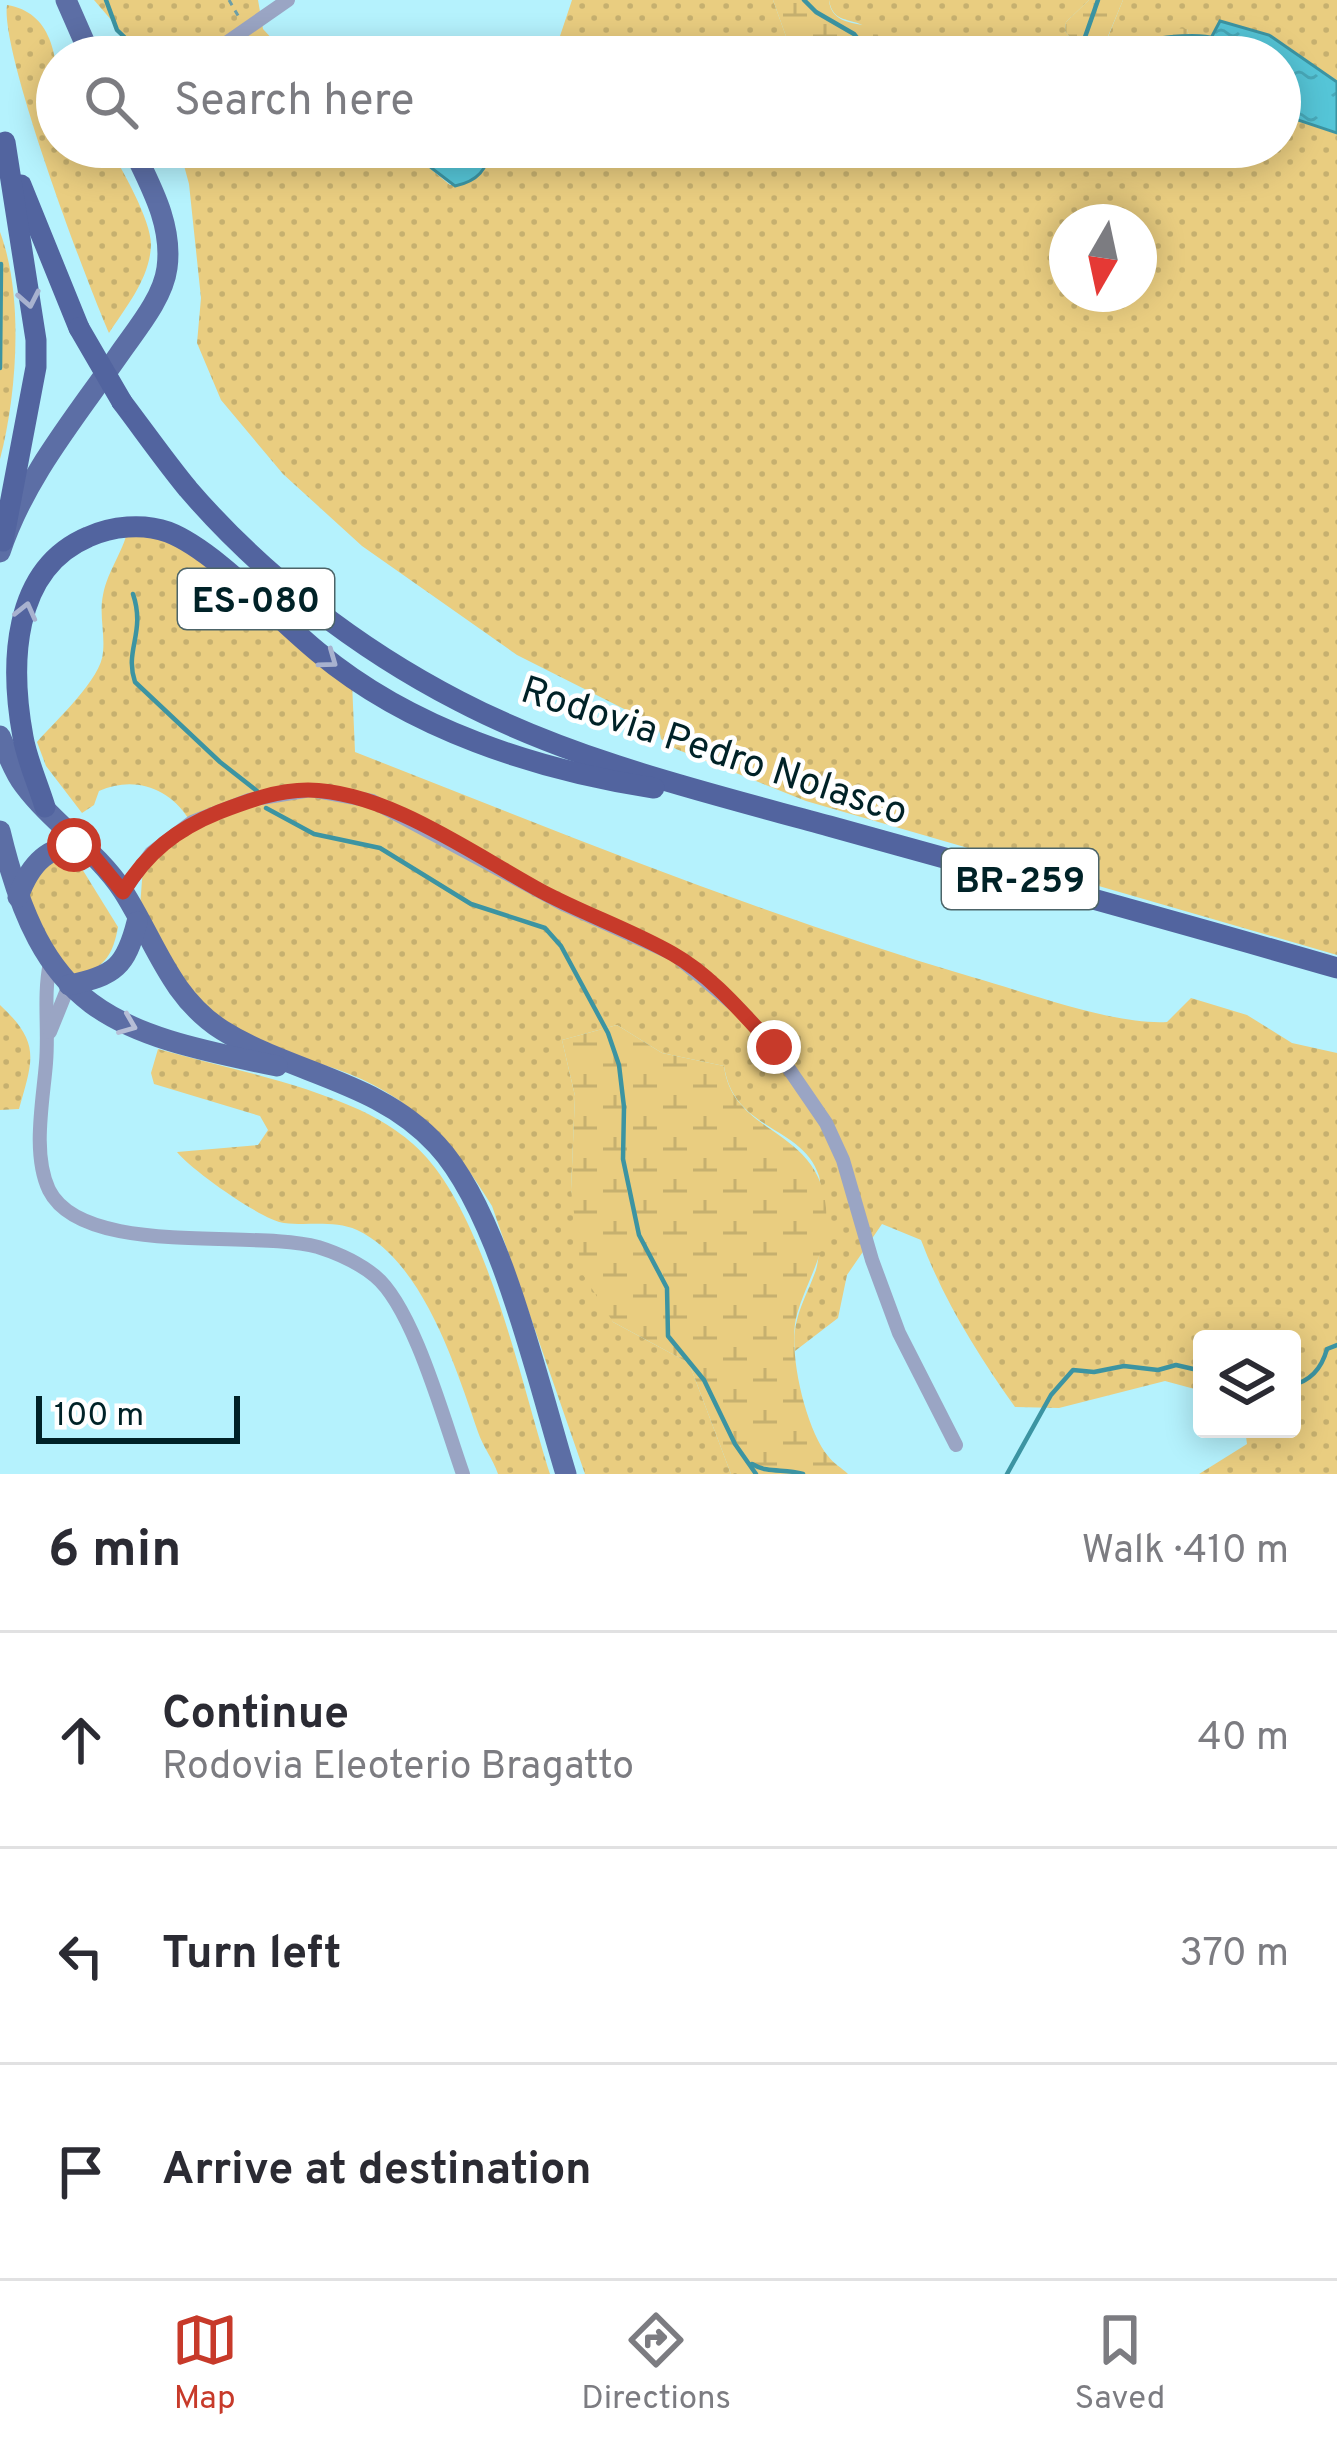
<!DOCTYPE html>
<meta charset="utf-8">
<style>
:root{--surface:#fff;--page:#f7f7f7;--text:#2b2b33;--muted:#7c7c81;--line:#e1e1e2;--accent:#c73a2a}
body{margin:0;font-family:Overpass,sans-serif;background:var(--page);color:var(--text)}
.controls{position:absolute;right:36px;bottom:36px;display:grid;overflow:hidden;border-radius:12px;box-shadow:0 6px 30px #0003}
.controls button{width:108px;height:108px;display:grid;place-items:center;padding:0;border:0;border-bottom:3px solid var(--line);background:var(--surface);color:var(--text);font:60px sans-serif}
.compass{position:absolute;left:1049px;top:204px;width:108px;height:108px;border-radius:50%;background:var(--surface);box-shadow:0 6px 30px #0003;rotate:189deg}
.scale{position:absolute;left:36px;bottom:30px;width:204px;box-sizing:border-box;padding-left:12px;border:6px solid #002227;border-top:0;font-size:33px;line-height:42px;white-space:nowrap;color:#002227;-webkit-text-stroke:9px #fff;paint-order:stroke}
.stop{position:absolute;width:36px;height:36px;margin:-27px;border:9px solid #c73a2a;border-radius:50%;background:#fff}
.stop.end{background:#c73a2a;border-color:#fff;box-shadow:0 3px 12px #0008}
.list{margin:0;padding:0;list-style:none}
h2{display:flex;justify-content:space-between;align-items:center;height:156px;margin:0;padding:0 48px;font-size:51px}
h2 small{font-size:39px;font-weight:400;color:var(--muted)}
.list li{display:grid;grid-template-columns:78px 1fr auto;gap:36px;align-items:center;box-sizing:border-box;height:216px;padding:0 48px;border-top:3px solid var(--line)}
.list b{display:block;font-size:45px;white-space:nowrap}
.list p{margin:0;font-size:39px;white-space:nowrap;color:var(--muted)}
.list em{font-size:39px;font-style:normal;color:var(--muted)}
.icon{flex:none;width:66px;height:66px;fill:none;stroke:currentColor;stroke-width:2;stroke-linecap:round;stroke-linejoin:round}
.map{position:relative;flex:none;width:1337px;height:1474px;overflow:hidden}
.search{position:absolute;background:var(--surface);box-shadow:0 6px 30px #0003;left:36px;right:36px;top:36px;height:132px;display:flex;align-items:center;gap:30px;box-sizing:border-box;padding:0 42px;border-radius:66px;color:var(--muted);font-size:45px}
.sheet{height:804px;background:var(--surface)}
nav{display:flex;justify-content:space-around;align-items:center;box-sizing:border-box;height:168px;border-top:3px solid var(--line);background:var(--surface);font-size:33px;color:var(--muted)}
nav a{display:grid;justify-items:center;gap:6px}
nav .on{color:var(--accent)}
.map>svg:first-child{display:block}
.grass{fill:url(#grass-dots);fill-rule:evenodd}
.wetland{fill:url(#wetland-marsh)}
.water{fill:url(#water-ripples);stroke:#3c94a2;stroke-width:3}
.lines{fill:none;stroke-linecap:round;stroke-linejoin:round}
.stream{stroke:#3c94a2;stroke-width:4.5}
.path{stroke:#6c9ea7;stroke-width:3;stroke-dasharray:6 6;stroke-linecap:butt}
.minor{stroke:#9aa5c4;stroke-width:14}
.primary{stroke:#5c6ea5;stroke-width:21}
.trunk{stroke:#52649f;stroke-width:21}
.trunk-bridge{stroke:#52649f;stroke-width:21}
.oneway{stroke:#a8b2cf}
.oneway2{stroke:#b6bed6}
.route{stroke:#c73a2a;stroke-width:15}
.labels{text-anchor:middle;stroke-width:9;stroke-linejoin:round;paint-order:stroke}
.shield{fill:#fff;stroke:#4c6468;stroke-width:3}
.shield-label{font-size:36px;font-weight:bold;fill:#002227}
.street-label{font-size:39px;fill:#002227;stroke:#fff}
</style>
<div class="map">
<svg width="1337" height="1474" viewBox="0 0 1337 1474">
<defs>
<pattern id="grass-dots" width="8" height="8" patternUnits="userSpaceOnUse" patternTransform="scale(3)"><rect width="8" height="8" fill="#e9cd80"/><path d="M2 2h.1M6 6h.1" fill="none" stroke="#c6b06f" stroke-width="1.8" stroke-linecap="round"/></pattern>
<pattern id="wetland-marsh" width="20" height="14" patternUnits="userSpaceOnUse" patternTransform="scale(3)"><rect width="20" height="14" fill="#e9cd80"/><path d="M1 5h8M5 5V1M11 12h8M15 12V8" fill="none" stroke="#c6b06f"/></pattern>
<pattern id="water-ripples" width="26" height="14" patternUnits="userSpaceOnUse" patternTransform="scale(3)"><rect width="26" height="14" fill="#55c5d7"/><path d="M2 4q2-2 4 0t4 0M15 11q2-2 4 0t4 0" fill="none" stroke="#48a9b9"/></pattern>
</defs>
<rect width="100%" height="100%" fill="#b5f2fd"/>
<g class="grass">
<path d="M94,0H258L263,29L289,57H153L125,36Z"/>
<path d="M572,0H773L788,42L816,57H553Z"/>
<path d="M829,0H1089L1066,22L1065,31L1079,49L1077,57H1033L1010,52L987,57H886L881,53V42C876,37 872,31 866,27C850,17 833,24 829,0Z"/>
<path d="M1123,0H1337V82L1300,59L1220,21L1201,57H1183L1191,42L1187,29L1137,52L1105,57L1101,54Z"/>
<path d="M7,5C70,15 57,99 57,147H109C122,170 151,219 151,245C150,278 126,307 109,333C85,278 0,52 7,5Z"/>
<path d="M1280,114L1337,133V955L806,801L676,749L661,739L659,729L640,717L517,655L362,546L283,474L221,400L197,343L201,298L189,184L179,147H404L450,185C477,183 486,172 491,147H1280ZM1067,222H1139V294H1067Z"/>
<path d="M0,232C24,296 17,394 0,459Z"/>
<path d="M129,524L193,548L352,682L355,752C559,832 761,915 972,977C1026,992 1112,1025 1167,1022L1191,998L1247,1015L1292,1043L1337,1053V1474H1199L1247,1444L1245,1429H1292V1339H1202V1391L1165,1381L1059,1408L1015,1407C978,1355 944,1301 921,1240L882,1224L847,1275L838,1318L795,1351C791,1320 806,1298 816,1270C821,1256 823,1190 819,1176C803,1125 734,1132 724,1066L662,1053L617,1025L562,1040L575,1096L571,1190L613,1322L689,1363L731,1474H585L492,1206C453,1142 410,1094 336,1069C299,1056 255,1054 222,1031C202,1017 156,944 139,920L143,867L188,818C168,787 133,776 99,791L94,805L82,813L46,766L37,742C55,721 102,679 103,652C105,633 99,614 103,595C108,569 125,550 129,524Z"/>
<path d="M55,854L79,864L118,927C113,954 106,965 81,976L55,967L19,885Z"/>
<path d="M0,1005C41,1043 33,1059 19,1109L0,1110Z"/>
<path d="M158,1049C226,1068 296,1081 360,1110C384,1121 411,1139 427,1158C489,1229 521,1383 550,1474H498C493,1459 483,1447 478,1432C456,1368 423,1261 357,1230C334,1220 308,1226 284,1223C263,1221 190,1169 177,1152L258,1145L268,1130L260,1116L154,1084L151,1073Z"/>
</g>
<g class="wetland">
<path d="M773,0H829C831,24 855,23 875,27L886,57H816L788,42Z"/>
<path d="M1089,0H1123L1101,53L1105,57H1077L1079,49L1065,31L1066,22Z"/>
<path d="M1173,28L1187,29L1191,42L1183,57H1113L1165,41V34Z"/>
<path d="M617,1025L662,1053L724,1066C733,1137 819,1126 826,1208C829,1249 808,1277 797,1314C787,1349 805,1428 828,1456C833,1463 842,1468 848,1474H731L689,1363L613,1322L582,1273L571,1190L575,1096L562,1040Z"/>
</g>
<g class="water">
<path d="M1220,21L1269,35L1337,82V133L1280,114V57H1201Z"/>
<path d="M404,147H491C487,170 478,181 455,186Z"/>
</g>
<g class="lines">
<g class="stream">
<path d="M106,0L117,30L145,57"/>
<path d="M804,0L816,12L854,34L872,57"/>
<path d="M1080,52C1116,48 1184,29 1216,39"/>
<path d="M1078,57L1098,0"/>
<path d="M0,368L1,264"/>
<path d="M133,594C146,633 124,650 135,682L220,762L257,791"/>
<path d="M266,808L314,834L380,848L471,904L545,928L561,946L608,1033L619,1065L624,1107L623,1159L639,1235L667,1288L668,1336L704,1380L735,1444L756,1474"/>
<path d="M1292,1385C1311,1381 1322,1367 1327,1349L1337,1345"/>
<path d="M752,1464C769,1474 784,1468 803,1474"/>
<path d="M1007,1474L1051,1395L1073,1370L1094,1372L1124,1366L1158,1370L1176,1365L1202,1371"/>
</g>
<path class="path" d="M229,0L240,19"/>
<g class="minor">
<path d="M206,57L288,0"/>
<path d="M123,892L151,853L192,822L249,800L311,790L372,801L565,905L675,955L739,1009L774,1047L826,1123L843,1160L872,1260L899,1333L956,1445"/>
<path d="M50,963C43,996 49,1030 46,1063C43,1101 32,1154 49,1190C83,1258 253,1229 318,1247C337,1253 359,1263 375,1276C414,1308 445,1424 463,1474"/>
<path d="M50,1032L69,985"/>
</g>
<g class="primary">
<path d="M66,0L91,57"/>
<path d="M0,552C24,479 74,419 118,356C135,331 163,299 167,268C173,224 150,185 132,147"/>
<path d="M0,736C7,752 13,771 24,785C53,824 96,850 123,891C155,941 170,997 222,1030C292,1074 379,1081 437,1145C500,1213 538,1383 566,1474"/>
<path d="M0,831C43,1011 108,1032 277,1066"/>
<path d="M18,897C30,864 49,842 86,847"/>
<path d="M69,985C115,976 126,966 137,922"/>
</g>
<g class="trunk">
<path d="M21,185L79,328"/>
<path d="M122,402C144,431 165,461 188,489C262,575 358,649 459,701C574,761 705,792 829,826C998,873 1168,919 1337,968"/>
<path d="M3,541L36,367V340L5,142"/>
<path d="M45,807C38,784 27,760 23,737C10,666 11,570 88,537C112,526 143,523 168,532C215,550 277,619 318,652C410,729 537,770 654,788"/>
</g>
<path class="trunk-bridge" d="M79,328L122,402"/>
</g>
<defs><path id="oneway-chevron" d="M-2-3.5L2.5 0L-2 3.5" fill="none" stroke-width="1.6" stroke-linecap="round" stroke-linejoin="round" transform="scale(3)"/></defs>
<g class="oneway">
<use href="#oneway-chevron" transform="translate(29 299) rotate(79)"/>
<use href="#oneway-chevron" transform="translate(26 611) rotate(-76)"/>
<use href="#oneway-chevron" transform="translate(329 660) rotate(36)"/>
</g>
<use class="oneway2" href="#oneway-chevron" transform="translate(128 1025) rotate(22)"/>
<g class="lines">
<path class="route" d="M74,845L86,847L123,892C147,852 177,829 219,812C248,801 277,790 308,790C387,791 473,854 541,891C584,914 631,930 673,954C712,976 744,1015 774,1047"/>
</g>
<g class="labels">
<g class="shield">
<rect x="178" y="569" width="156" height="60" rx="9"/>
<rect x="942" y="849" width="156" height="60" rx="9"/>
</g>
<g class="shield-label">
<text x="256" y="612">ES-080</text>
<text x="1020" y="892">BR-259</text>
</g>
<g class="street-label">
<text transform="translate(715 749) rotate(18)" y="14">Rodovia Pedro Nolasco</text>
</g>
</g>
</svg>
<div class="controls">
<button><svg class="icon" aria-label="layers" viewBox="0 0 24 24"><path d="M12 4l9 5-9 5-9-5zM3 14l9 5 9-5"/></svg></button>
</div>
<svg class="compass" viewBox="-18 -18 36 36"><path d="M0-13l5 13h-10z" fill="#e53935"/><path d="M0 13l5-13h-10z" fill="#7c7c81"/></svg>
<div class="scale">100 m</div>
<div class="stop" style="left:74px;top:845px"></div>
<div class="stop end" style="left:774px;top:1047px"></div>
<div class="search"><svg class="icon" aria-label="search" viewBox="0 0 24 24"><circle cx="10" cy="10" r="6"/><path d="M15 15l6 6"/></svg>Search here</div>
</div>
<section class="sheet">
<h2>6 min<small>Walk · 410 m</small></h2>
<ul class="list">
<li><svg class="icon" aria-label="ahead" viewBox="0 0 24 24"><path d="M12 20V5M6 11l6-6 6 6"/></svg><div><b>Continue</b><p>Rodovia Eleoterio Bragatto</p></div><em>40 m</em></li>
<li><svg class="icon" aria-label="left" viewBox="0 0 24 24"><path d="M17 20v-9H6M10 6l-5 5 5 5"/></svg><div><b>Turn left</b></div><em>370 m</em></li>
<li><svg class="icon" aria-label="arrive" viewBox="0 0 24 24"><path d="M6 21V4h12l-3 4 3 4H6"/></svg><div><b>Arrive at destination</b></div></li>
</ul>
</section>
<nav>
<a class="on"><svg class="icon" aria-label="map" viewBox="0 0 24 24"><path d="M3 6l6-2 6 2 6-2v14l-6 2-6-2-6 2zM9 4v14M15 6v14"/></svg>Map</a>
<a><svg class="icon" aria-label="directions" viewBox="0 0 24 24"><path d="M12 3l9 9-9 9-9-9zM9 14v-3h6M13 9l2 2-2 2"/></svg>Directions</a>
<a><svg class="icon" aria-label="saved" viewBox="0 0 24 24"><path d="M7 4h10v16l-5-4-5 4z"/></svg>Saved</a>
</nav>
